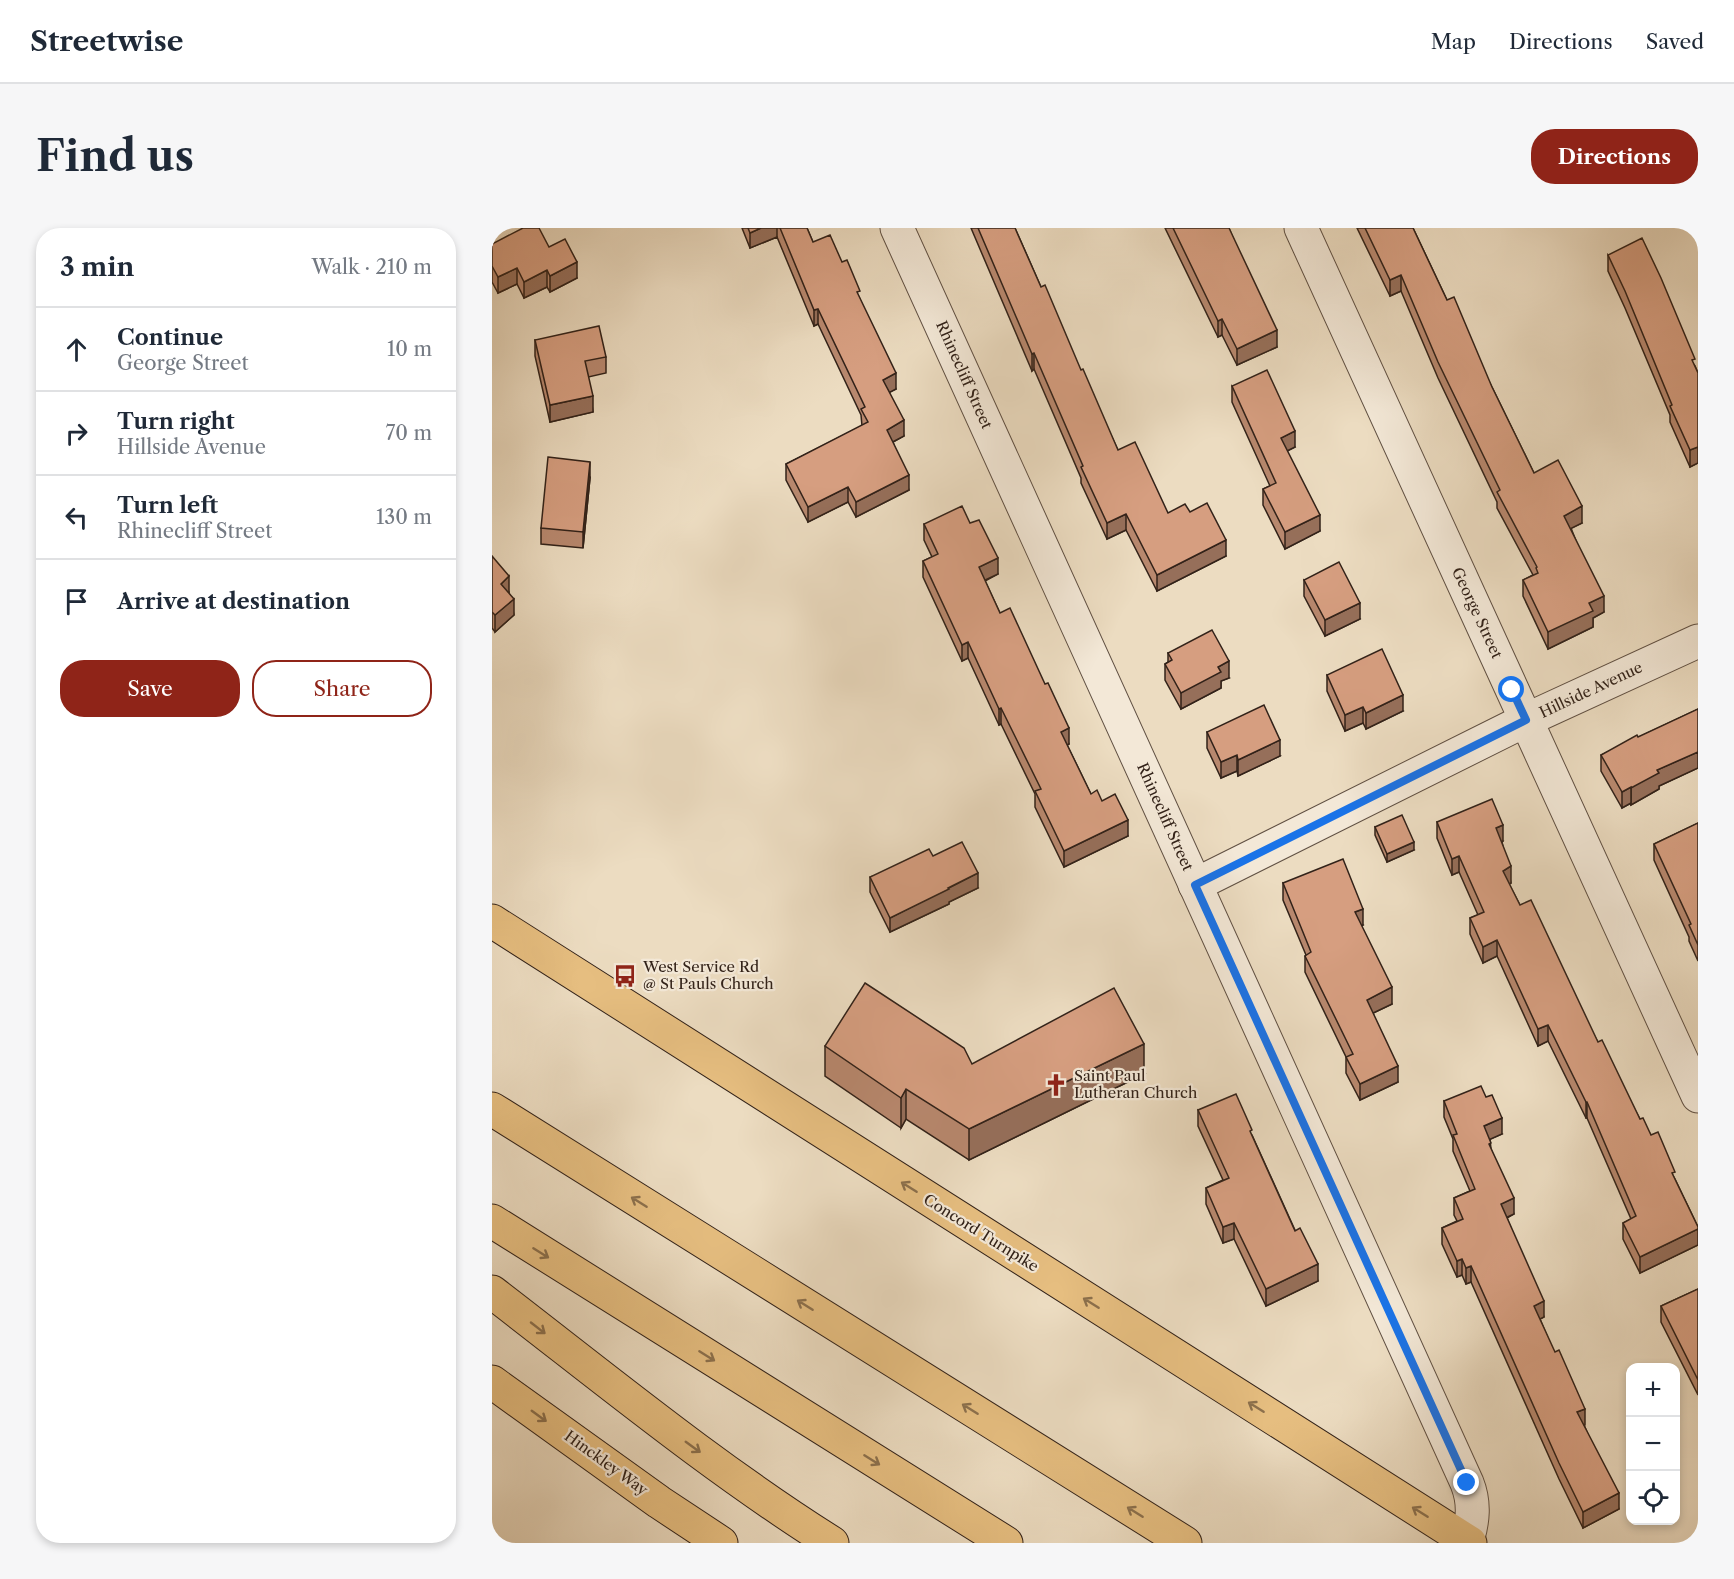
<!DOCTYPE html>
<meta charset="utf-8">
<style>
:root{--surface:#fff;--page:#f6f6f7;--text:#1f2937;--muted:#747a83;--line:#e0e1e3;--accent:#8f2418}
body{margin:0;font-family:"Libre Caslon Text",serif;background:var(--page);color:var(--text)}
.controls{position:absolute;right:18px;bottom:18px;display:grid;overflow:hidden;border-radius:12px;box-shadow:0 3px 9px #0003}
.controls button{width:54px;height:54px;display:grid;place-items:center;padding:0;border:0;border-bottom:2px solid var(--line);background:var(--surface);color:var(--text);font:30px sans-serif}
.stop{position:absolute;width:18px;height:18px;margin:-14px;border:4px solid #1a73e8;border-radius:50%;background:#fff}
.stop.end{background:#1a73e8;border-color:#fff;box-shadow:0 2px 6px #0008}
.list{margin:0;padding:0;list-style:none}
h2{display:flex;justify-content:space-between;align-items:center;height:78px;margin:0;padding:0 24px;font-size:26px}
h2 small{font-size:20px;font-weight:400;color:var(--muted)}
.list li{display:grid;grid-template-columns:39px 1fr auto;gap:18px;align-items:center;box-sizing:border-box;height:84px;padding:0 24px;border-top:2px solid var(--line)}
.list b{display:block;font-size:22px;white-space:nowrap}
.list p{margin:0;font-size:20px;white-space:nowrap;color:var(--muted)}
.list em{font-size:20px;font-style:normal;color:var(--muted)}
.actions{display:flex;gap:12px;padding:18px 24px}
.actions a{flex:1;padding:14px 0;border:2px solid var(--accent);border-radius:24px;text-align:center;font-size:21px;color:var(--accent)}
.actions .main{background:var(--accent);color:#fff}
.icon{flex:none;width:33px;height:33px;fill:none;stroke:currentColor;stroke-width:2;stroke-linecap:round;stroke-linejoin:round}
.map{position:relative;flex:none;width:1206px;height:1315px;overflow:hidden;border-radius:24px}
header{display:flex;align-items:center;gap:36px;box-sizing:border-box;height:84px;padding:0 30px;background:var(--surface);border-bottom:2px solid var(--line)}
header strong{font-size:28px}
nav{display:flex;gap:33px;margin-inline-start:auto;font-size:21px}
.intro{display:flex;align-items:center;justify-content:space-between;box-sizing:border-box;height:144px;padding:0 36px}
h1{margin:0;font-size:42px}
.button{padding:15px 27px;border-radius:24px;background:var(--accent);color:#fff;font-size:21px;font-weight:700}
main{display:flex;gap:36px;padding:0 36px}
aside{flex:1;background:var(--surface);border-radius:24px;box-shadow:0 3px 9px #0003}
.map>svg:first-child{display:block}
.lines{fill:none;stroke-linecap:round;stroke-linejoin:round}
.minor-casing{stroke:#605043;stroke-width:35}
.major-casing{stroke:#322219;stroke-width:35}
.highway-casing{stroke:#322219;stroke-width:35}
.minor{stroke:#f3e8d7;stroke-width:33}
.major{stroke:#e6be80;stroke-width:33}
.highway{stroke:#e6be80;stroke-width:33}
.wall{fill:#b8886e;stroke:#322219;stroke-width:1.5}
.shaded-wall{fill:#966f5a;stroke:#322219;stroke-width:1.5}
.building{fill:#d69e80;stroke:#322219;stroke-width:1.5}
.oneway{stroke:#8c704c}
.route{stroke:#1a73e8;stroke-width:8}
.labels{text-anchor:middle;stroke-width:4.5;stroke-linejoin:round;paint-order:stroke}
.street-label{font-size:15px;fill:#322219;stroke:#f3e8d7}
.poi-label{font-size:15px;fill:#322219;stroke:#f3e8d7;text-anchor:start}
</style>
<header>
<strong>Streetwise</strong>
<nav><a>Map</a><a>Directions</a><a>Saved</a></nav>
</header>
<div class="intro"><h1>Find us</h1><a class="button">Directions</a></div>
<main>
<aside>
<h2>3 min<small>Walk · 210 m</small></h2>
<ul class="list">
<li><svg class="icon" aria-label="ahead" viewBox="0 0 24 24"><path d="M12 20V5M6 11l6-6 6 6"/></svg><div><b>Continue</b><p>George Street</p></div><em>10 m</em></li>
<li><svg class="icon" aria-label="right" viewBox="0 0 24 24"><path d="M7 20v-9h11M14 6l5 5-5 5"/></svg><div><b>Turn right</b><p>Hillside Avenue</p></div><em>70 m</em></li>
<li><svg class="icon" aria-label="left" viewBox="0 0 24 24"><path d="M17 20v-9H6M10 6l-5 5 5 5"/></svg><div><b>Turn left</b><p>Rhinecliff Street</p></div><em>130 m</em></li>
<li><svg class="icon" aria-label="arrive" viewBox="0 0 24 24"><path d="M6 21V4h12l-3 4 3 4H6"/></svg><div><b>Arrive at destination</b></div></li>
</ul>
<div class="actions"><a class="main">Save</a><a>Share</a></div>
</aside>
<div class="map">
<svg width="1206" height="1315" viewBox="0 0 1206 1315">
<rect width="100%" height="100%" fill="#ecdcc1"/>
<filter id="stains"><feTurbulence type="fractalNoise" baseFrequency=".00333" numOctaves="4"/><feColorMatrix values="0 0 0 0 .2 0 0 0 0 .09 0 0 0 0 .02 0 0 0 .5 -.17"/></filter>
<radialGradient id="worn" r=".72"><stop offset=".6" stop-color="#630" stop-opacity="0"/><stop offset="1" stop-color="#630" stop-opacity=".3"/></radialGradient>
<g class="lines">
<g class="minor-casing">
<g id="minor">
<path d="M405,0L975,1255C983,1275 981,1293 975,1313"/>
<path d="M809,0L1206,868"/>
<path d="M703,657L1034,492L1206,413"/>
</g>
</g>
<g class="major-casing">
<g id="major">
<path d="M0,693L978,1315"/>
<path d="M0,1154L167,1274L229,1315"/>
</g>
</g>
<g class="highway-casing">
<g id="highway">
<path d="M0,881L693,1315"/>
<path d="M0,993L514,1315"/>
<path d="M0,1064C112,1150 221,1240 340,1315"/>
</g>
</g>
<use href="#minor" class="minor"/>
<use href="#major" class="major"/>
<use href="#highway" class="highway"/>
</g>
<g class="wall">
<path d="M250,0H315L321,14L350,34L368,71L404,161L397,164L412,208L401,214L417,262L364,289L356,274L316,294L294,252V236L370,198L369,187L326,96L322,98L285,9L258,20Z"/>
<path d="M479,0H523L549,59L626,222L676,285L698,284L734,328L665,363L634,302L615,311L589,255V250L542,141L540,143Z"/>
<path d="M673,0H737L785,119L745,137L730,107L726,109Z"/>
<path d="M865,0H921L955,72L1000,159L1042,245L1090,295L1079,300L1112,384L1101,390V399L1056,421L1031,368V352L1041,347L1005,280V274L946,150L909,63L898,68Z"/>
<path d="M0,16L57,19L85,50L58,64L55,59L32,70L25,56L6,65L0,54Z"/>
<path d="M1116,27L1203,138L1206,145V235L1198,239L1178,194V187L1133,80L1116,43Z"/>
<path d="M43,112L114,129V145L96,149L101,184L58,194L43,128Z"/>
<path d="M740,158L803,219L795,223L828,303L793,321L771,277V261L778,258L740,174Z"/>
<path d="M98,250L91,320L49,316V300Z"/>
<path d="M478,295L506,346L493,353L508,385L577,516L575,517L599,566L610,573L636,608L572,639L543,579V566L509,496L507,497L476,430L470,433L431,349V333L440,329L432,312V296Z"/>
<path d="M0,328L17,364L22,387L3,404L0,400Z"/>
<path d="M812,352L868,391L833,408L812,368Z"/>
<path d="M676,425L737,450L729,453V460L689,481L673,452V436L676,434Z"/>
<path d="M835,447L911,483L874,501L871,495L853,503L835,463Z"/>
<path d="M1206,481V540L1167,558V561L1139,577V575L1130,580L1109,543V527Z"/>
<path d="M715,504L788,528L746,548L745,543L729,550L715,520Z"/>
<path d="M945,594L1011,613L1010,614L1019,655L1017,656L1028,677L1106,814L1148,891L1159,907L1183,951L1206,999V1017L1148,1045L1131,1011V995L1139,991L1095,890H1094L1056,813L1046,818L1005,728L991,735L978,706V690L986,687L967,644L960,647L945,610Z"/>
<path d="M1206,595V733L1197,713V709L1162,632V616Z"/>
<path d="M883,599L922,622L895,634L883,607Z"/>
<path d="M441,628L486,660L457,674V676L398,704L378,664V649Z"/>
<path d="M791,655L871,697L869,698L900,776L881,785L906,854L868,872L854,845V829L813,744V728L814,727L791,672Z"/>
<path d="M333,818L480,836L652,846L477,932L414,891L409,900L333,848Z"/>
<path d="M952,873L1010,906L998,911L999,921L1022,986L1015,990L1052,1089L1048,1091L1127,1281L1091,1300L1067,1251L979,1054L974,1056L970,1047L965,1049L950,1016V1000L965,993L962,987V970L978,963L961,923V911L952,889Z"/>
<path d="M706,882L760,907L826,1053L774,1078L742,1011L731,1015L714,976V960L731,952L706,898Z"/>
<path d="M1206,1061V1167L1169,1094V1078Z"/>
</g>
<g class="shaded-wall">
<path d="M269,0H285V9L258,20V5Z"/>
<path d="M85,34V50L58,64V48Z"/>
<path d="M25,40V56L6,65V49Z"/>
<path d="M55,42V59L32,70V54Z"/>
<path d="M909,47V63L898,68V52Z"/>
<path d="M326,81V96L322,98V82Z"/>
<path d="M730,91V107L726,109V93Z"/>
<path d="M785,102V119L745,137V121Z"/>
<path d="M542,125V141L540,143V126Z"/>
<path d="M404,145V161L391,168V152Z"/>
<path d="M101,168V184L58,194V177Z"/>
<path d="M412,192V208L395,217V202Z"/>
<path d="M803,203V219L789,226V210Z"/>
<path d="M1206,219V235L1198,239V222Z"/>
<path d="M98,234V250L91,320V304Z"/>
<path d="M417,247V262L364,289V274Z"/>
<path d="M356,259V274L316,294V279Z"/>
<path d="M1090,278V295L1072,304V288Z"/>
<path d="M634,286V302L615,311V295Z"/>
<path d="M828,287V303L793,321V304Z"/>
<path d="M734,312V328L665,363V347Z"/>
<path d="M506,330V346L487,355V339Z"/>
<path d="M17,348V364L9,372V356Z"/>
<path d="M1112,368V384L1101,390V399L1056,421V404L1097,375Z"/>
<path d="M22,371V387L3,404V387Z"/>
<path d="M868,375V391L833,408V392Z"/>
<path d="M476,414V430L470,433V417Z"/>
<path d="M737,433V450L729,453V460L689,481V465L726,439Z"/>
<path d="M911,467V483L874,501V485Z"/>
<path d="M871,479V495L853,503V487Z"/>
<path d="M509,480V496L507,497V481Z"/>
<path d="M577,500V516L569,520V504Z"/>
<path d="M788,512V528L746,548V532Z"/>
<path d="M1206,524V540L1167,558V561L1139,577V560L1165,542Z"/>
<path d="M745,527V543L729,550V534Z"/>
<path d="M1139,559V575L1130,580V564Z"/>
<path d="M636,592V608L572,639V623Z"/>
<path d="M1011,597V613L1004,616V600Z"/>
<path d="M922,614V622L895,634V626Z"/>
<path d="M967,628V644L960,647V631Z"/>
<path d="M1019,638V655L1011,659V643Z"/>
<path d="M486,645V660L457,674V676L398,704V690Z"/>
<path d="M871,681V697L863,700V684Z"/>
<path d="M1005,712V728L991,735V719Z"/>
<path d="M900,759V776L875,788V772Z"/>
<path d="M1056,797V813L1046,818V801Z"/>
<path d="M652,816V846L477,932V901Z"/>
<path d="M906,838V854L868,872V856Z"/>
<path d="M414,861V891L409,900V870Z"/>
<rect x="1094" y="874" width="1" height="16"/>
<path d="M1010,890V906L992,914V898Z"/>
<path d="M1022,970V986L1009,992V976Z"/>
<path d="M742,995V1011L731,1015V999Z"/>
<path d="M1206,1001V1017L1148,1045V1029Z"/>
<path d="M970,1031V1047L965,1049V1033Z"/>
<path d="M826,1036V1053L774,1078V1061Z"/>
<path d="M979,1038V1054L974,1056V1040Z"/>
<path d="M1052,1073V1089L1042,1094V1078Z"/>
<path d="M1093,1181V1197L1085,1200V1184Z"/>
<path d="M1127,1265V1281L1091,1300V1284Z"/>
</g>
<g class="building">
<path d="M31,0H47L57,19L73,11L85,34L58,48L55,42L32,54L25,40L6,49L0,38V16Z"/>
<path d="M256,0H269L258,5Z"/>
<path d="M288,0H315L321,14L338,7L350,34L355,32L368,63L365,64L404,145L391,152L412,192L395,202L417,247L364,274L356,259L316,279L294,236L376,194L369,181L373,179L326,81L322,82Z"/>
<path d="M486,0H523L549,59L553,57L589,142L591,141L626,222L643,214L676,285L693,276L698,284L715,275L734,312L665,347L634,286L615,295L589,239L591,238L542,125L540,126Z"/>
<path d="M681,0H737L785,102L745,121L730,91L726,93Z"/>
<path d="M873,0H921L955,72L962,69L1000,159L1042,245L1066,232L1090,278L1072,288L1112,368L1097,375L1101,383L1056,404L1031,352L1046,345L1044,340L1045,339L1005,264L1008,262L946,134L909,47L898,52Z"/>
<path d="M1150,10L1169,50L1203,131L1200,132L1206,145V219L1198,222L1178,178L1180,177L1133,63L1116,27Z"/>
<path d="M107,98L114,129L93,133L101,168L58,177L43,112Z"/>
<path d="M775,142L803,203L789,210L828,287L793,304L771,261L784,255L740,158Z"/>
<path d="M56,229L98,234L91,304L49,300Z"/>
<path d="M470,278L478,295L487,292L506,330L487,339L508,385L518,380L553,456L556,455L577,500L569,504L599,566L605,562L610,573L623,566L636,592L572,623L543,563L549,561L509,480L507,481L476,414L470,417L431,333L446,326L432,296Z"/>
<path d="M0,328L17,348L9,356L22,371L3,387L0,384Z"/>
<path d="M847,334L868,375L833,392L812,352Z"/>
<path d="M720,402L737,433L726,439L729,444L689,465L673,436L680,432L676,425Z"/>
<path d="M890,421L911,467L874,485L871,479L853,487L835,447Z"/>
<path d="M772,477L788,512L746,532L745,527L729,534L715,504Z"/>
<path d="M1206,481V524L1165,542L1167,545L1139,560V559L1130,564L1109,527L1145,507L1146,509Z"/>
<path d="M1000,571L1011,597L1004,600L1019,638L1011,643L1028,677L1039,672L1106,814L1110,812L1148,891L1151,890L1159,907L1166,904L1183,944L1180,945L1206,999V1001L1148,1029L1131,995L1144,988L1095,874H1094L1056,797L1046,801L1005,712L991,719L978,690L992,684L967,628L960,631L945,594Z"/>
<path d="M910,587L922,614L895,626L883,599Z"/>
<path d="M1206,595V717L1197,697L1199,696L1162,616Z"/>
<path d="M470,614L486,645L456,660L457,661L398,690L378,649L437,621L441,628Z"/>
<path d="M851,631L871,681L863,684L900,759L875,772L906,838L868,856L854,829L861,826L813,728L819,724L791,655Z"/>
<path d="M373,755L472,820L480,836L622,760L652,816L477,901L414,861L409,870L333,818Z"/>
<path d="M989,858L994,869L1000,867L1010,890L992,898L999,915L997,916L1022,970L1009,976L1052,1073L1042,1078L1063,1124L1067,1122L1093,1181L1085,1184L1127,1265L1091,1284L1067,1235L979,1038L974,1040L970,1031L965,1033L950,1000L971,991L962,970L983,961L961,907L965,906L952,873Z"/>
<path d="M744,866L760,902L758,903L803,1003L808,1000L826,1036L774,1061L742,995L731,999L714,960L737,950L706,882Z"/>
<path d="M1206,1061V1152L1169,1078Z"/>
</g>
<defs><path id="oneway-shaft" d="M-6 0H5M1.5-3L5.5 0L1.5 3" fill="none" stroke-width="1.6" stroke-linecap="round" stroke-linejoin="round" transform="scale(1.5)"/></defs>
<g class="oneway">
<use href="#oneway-shaft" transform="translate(417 959) rotate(-148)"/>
<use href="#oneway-shaft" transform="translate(147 974) rotate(-148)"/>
<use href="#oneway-shaft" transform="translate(49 1025) rotate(32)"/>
<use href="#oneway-shaft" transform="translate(599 1075) rotate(-148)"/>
<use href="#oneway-shaft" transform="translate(313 1077) rotate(-148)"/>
<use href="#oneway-shaft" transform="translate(46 1100) rotate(38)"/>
<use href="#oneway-shaft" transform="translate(215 1128) rotate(32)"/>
<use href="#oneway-shaft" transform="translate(764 1179) rotate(-148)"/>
<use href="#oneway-shaft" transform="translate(478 1181) rotate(-148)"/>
<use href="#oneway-shaft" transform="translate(47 1188) rotate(36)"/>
<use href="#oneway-shaft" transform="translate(201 1219) rotate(36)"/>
<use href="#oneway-shaft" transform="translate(380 1232) rotate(32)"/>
<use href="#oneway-shaft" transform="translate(643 1284) rotate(-148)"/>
<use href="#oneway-shaft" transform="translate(928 1284) rotate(-148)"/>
</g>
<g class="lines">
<path class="route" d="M975,1255L703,657L1034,492L1020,462"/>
</g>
<defs>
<g id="bus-bare" transform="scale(1.8)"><path d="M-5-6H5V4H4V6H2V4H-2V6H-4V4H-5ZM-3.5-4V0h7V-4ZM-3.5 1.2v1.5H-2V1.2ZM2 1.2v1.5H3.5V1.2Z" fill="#8f2418" stroke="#f3e8d7" stroke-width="2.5" paint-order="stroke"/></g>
<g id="church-bare" transform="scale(1.8)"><path d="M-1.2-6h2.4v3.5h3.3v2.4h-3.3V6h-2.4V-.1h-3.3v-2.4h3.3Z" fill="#8f2418" stroke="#f3e8d7" stroke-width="2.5" paint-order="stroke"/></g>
</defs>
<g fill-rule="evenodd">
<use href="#bus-bare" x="133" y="748"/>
<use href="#church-bare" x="564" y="857"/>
</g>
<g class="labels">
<g class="street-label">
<text transform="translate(472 147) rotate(66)" y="5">Rhinecliff Street</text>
<text transform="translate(985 385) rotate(65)" y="5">George Street</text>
<text transform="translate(1099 462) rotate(-25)" y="5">Hillside Avenue</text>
<text transform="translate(673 589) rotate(66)" y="5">Rhinecliff Street</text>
<text transform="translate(489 1005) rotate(32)" y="5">Concord Turnpike</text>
<text transform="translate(114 1235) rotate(36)" y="5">Hinckley Way</text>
</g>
<g class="poi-label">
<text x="151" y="744">West Service Rd<tspan x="151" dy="17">@ St Pauls Church</tspan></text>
<text x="582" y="853">Saint Paul<tspan x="582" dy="17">Lutheran Church</tspan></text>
</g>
</g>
<rect width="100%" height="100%" filter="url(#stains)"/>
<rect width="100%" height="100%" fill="url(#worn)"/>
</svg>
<div class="controls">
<button>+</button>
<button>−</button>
<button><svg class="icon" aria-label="locate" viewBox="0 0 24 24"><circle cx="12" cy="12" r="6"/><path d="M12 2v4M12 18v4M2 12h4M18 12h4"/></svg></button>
</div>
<div class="stop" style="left:1020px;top:462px"></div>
<div class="stop end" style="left:975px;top:1255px"></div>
</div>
</main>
